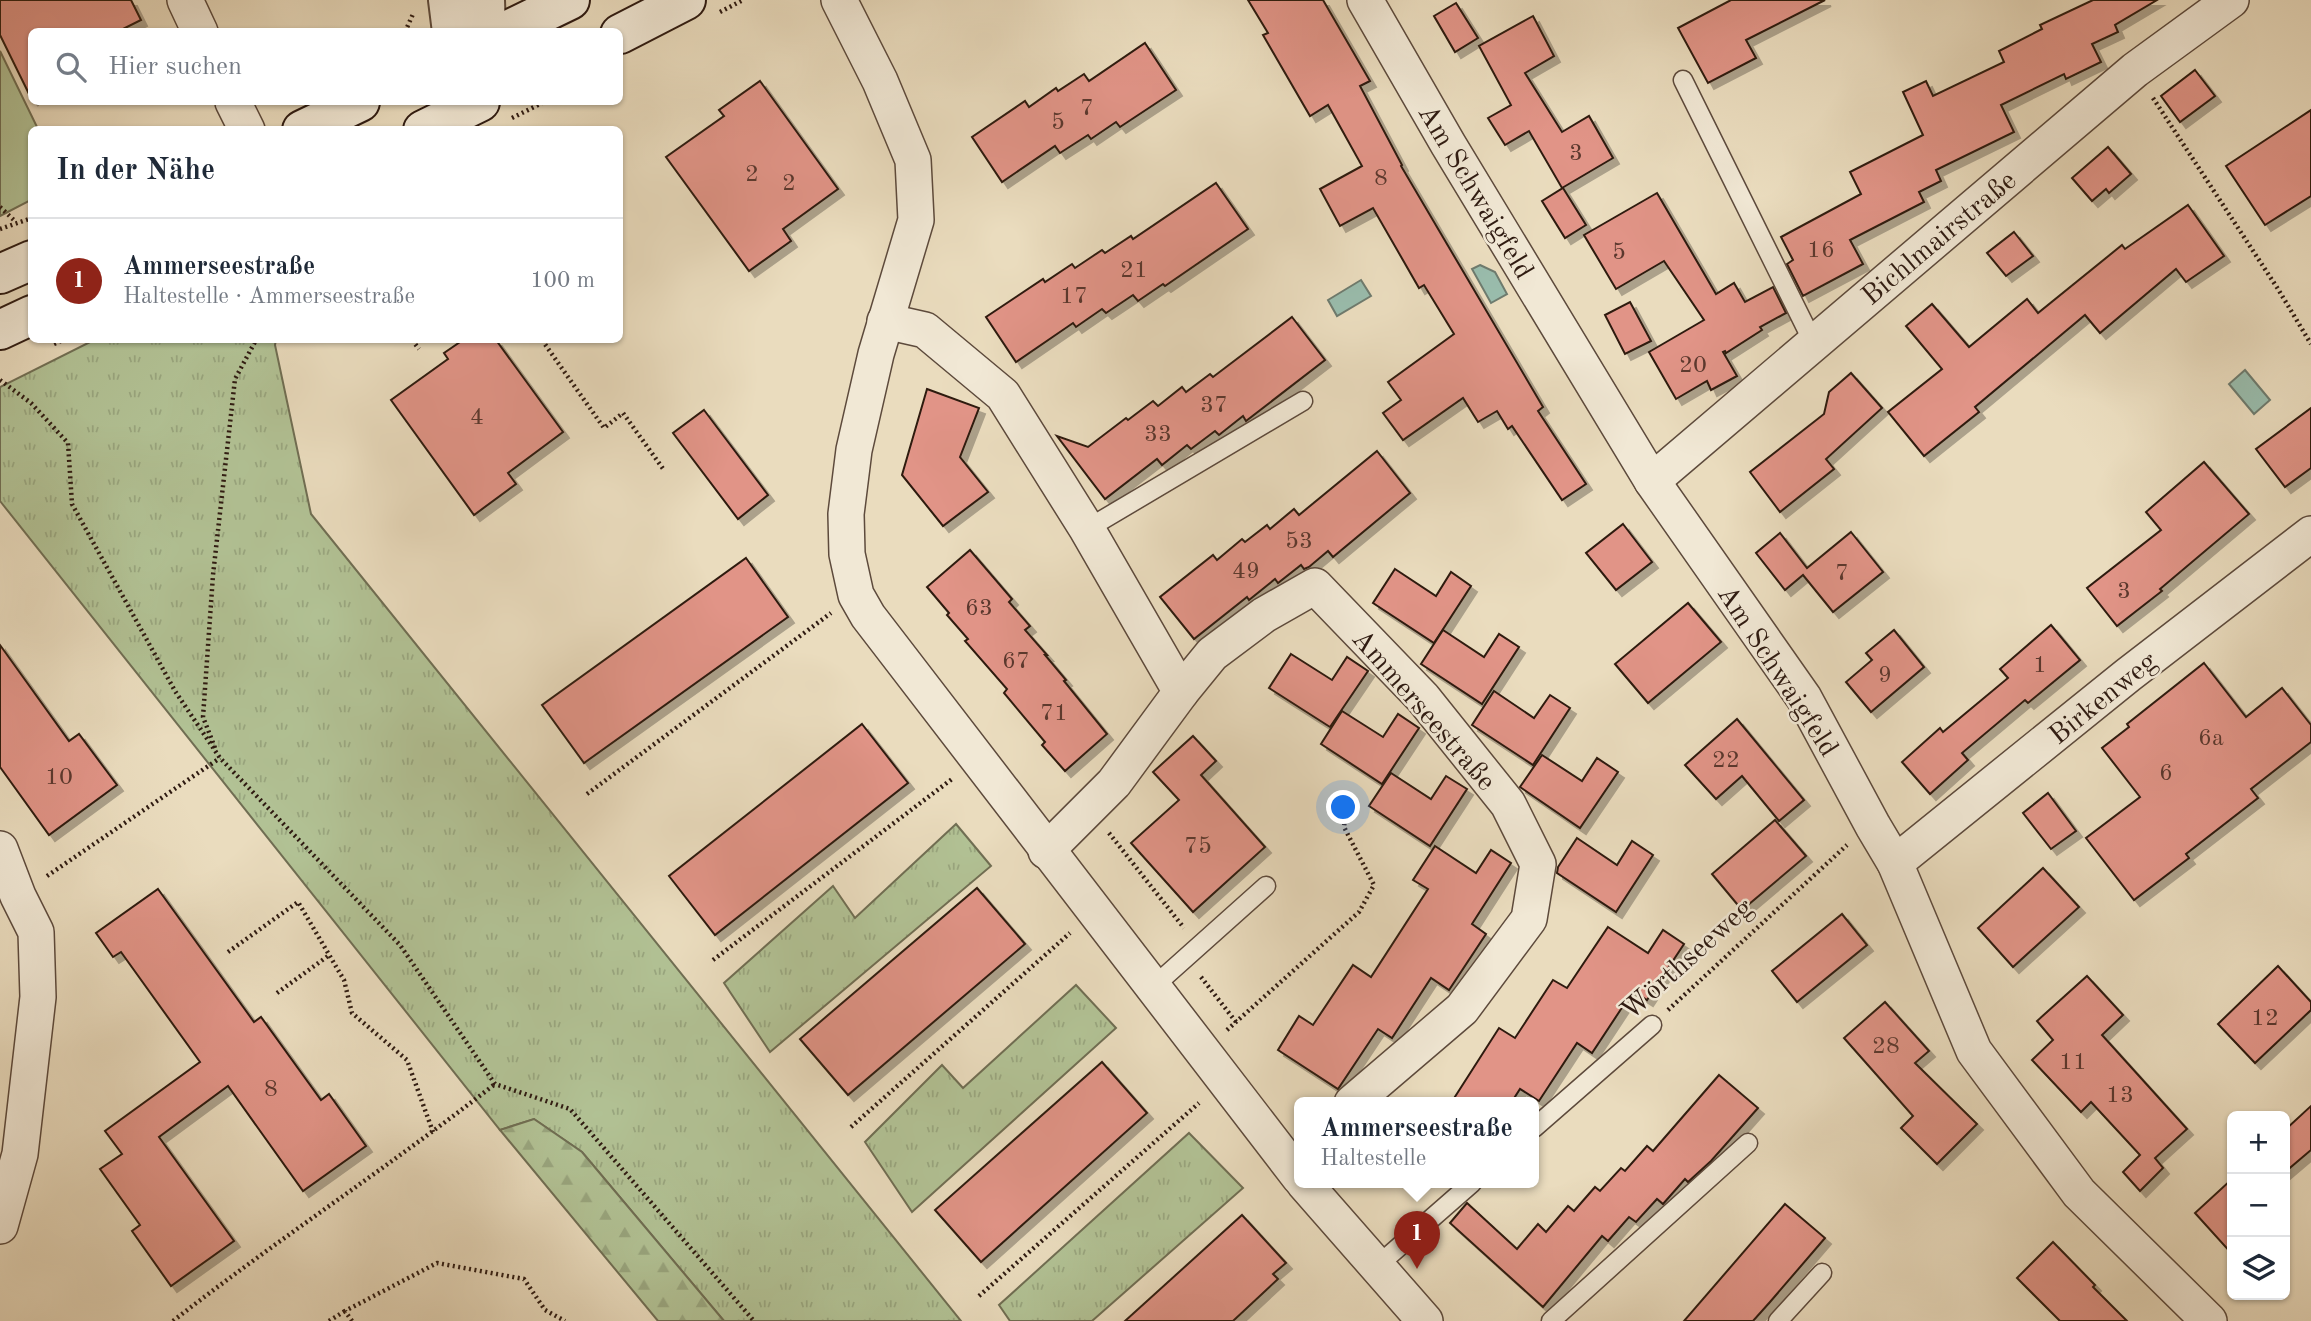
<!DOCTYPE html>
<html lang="de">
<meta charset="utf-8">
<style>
:root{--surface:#fff;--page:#f6f6f7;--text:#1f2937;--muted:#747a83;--line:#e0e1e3;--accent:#8f2418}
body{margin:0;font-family:"Old Standard TT",serif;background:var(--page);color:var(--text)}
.controls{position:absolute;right:21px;bottom:21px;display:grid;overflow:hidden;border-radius:10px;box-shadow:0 2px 5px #0004}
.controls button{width:63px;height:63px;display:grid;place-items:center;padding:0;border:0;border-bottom:2px solid var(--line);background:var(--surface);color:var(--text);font:35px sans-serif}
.you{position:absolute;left:1344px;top:808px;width:24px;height:24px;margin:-18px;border:5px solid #fff;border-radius:50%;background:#1a73e8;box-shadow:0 0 0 10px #1a73e833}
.badge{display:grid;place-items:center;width:46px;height:46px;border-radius:50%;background:var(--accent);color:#fff;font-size:23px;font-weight:700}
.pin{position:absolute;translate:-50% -58px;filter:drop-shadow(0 2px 4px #0008)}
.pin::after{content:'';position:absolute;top:37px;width:24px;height:21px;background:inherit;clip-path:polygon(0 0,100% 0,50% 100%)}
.popup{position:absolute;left:1294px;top:1097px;width:245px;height:91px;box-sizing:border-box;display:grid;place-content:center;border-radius:10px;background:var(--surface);filter:drop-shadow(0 2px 5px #0005);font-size:23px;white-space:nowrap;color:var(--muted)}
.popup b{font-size:26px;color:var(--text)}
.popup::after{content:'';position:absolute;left:50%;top:100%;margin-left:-14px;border:14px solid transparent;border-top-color:var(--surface)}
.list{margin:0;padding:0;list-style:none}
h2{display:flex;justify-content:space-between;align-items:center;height:91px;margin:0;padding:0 28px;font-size:30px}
h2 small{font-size:23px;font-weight:400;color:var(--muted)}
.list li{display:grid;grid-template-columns:46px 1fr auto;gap:21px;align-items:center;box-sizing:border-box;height:126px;padding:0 28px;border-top:2px solid var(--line)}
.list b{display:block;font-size:26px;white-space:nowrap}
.list p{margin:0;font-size:23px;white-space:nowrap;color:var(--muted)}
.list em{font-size:23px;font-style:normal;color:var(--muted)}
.icon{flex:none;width:38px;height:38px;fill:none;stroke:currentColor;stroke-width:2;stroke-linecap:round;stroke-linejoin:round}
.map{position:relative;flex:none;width:2311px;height:1321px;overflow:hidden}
.search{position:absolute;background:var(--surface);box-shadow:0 2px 5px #0004;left:28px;top:28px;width:595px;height:77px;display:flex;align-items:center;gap:18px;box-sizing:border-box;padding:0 24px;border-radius:10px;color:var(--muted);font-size:26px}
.panel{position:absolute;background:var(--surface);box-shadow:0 2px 5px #0004;left:28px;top:126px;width:595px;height:217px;border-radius:10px}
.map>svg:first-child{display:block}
.grass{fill:url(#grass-tufts);stroke:#706e53;stroke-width:2}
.forest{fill:url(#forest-firs);stroke:#706e53;stroke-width:2}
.park{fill:#b2c295;stroke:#706e53;stroke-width:2}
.water{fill:#99bcac;stroke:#6e7b6e;stroke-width:2}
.building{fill:#e19487;stroke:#2e1a11;stroke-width:2;filter:url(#shadow)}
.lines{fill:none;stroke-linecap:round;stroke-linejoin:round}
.service-casing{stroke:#5d4a3c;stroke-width:21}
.minor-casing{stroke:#5d4a3c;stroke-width:38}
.tertiary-casing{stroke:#5d4a3c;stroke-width:42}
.secondary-casing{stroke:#2e1a11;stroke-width:42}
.path{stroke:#2e1a11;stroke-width:4.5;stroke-dasharray:2 3.5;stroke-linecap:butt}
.service{stroke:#f1e8d5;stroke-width:18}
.minor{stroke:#f1e8d5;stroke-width:35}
.tertiary{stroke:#f1e8d5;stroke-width:38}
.secondary{stroke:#f1e8d5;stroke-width:38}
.labels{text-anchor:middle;stroke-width:5;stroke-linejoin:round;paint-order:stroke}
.number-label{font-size:24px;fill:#5b382e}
.street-label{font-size:28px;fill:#2e1a11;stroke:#f1e8d5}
</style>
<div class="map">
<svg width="2311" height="1321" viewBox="0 0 2311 1321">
<defs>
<pattern id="grass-tufts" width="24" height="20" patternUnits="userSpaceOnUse" patternTransform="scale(1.75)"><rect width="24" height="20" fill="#b2c295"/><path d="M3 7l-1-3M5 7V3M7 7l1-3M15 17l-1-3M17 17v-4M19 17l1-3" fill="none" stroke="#99a67f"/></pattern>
<pattern id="forest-firs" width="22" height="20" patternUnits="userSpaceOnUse" patternTransform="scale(1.75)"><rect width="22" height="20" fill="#b2c295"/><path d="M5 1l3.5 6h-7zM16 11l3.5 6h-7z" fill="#99a67f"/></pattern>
<filter id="shadow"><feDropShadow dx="6" dy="6" stdDeviation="0" flood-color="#0004"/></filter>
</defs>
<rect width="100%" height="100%" fill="#eadcbe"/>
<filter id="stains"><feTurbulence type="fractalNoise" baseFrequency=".00286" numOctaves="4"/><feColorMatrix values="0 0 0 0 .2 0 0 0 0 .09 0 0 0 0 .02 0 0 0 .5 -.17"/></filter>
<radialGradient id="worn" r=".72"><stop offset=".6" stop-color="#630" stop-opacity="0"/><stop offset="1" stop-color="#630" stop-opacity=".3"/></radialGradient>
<g class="grass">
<path d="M94,340H276L275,345L311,514L961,1321H724L582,1152L534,1119L500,1130L0,501V387Z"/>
<path d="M956,824L991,866L770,1052L724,983L833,886L855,918Z"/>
<path d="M1076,985L1116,1028L912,1212L865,1142L942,1065L963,1088Z"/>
<path d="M1189,1133L1243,1188L1092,1321H1010L999,1305Z"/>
</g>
<path class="forest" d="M534,1119L582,1152L724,1321H658L500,1130Z"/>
<path class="park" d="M0,51L38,129L32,130L31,200L0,216Z"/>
<g class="water">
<path d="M1480,265L1495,272L1507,294L1491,303L1472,269Z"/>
<path d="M1361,280L1371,296L1337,316L1328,300Z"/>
<path d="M2245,370L2270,400L2254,414L2229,384Z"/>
</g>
<g class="building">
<path d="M0,0H131L141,20L117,32H32V100L0,35Z"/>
<path d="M1248,0H1323L1370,81L1360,86L1402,165L1401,166L1543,407L1538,411L1586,484L1562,500L1512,426L1508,429L1497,411L1478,422L1463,398L1403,440L1383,413L1401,400L1388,382L1454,334L1424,285L1419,288L1373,208L1340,226L1320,189L1362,166L1328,105L1310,116L1263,35L1268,33Z"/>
<path d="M1731,0H1825L1746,40L1756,58L1708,83L1678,28Z"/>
<path d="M2093,0H2157L2115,25L2118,32L2092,44L2101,62L2066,79L2064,74L2001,105L2014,132L1936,170L1941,181L1919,192L1924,202L1850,240L1863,264L1803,296L1787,264L1793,260L1781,237L1861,194L1850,172L1923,135L1903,92L1926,81L1933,96L2004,62L1999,51L2042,29L2040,25Z"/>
<path d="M1456,3L1478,38L1455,52L1434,16Z"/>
<path d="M1533,16L1554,56L1525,73L1562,132L1589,116L1613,158L1562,188L1529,131L1505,145L1488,118L1511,105L1479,46Z"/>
<path d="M1145,43L1176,90L1120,127L1116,122L1091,139L1088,135L1060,153L1055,146L1002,182L972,137L1025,101L1029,107L1056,88L1058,91L1084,74L1089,81Z"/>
<path d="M2195,70L2215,96L2180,122L2161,96Z"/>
<path d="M760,81L838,189L783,229L791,241L749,271L666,157L724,116L719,110Z"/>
<path d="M2311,110V196L2265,225L2226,166Z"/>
<path d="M2108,147L2131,174L2109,193L2106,189L2092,201L2072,178Z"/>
<path d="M1216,183L1248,229L1165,286L1163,284L1138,301L1133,295L1106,313L1102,309L1076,327L1073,323L1016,362L986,317L1043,279L1045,282L1072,264L1075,268L1102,250L1105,253L1131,236L1133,239Z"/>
<path d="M1563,188L1586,225L1565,238L1542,201Z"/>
<path d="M1657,193L1716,294L1734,283L1745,302L1773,287L1786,313L1760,327L1762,330L1726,353L1725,351L1723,352L1737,376L1711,390L1707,381L1676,399L1649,352L1704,320L1664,261L1616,289L1584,235Z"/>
<path d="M2188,205L2224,256L2186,282L2176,269L2100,333L2085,315L1975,407L1979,412L1924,456L1888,412L1942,369L1906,326L1932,304L1969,347L2027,299L2038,313L2122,245L2125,249Z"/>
<path d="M2014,232L2033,256L2006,276L1987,253Z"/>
<path d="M1630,302L1651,341L1625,354L1605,315Z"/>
<path d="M1292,317L1325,360L1246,421L1243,416L1219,435L1215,431L1191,449L1187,445L1162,465L1157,459L1105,499L1057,436L1088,447L1126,418L1128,420L1153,401L1158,406L1182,387L1186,392L1210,374L1213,377Z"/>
<path d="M463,340H496L563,432L508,473L516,484L474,515L391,400L448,359L444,353Z"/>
<path d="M1851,373L1882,408L1826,459L1834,469L1780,512L1750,472L1824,414L1829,392Z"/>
<path d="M927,389L979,408L960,457L988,492L943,526L902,475Z"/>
<path d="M2311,408V468L2285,487L2256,449Z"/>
<path d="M704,410L768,495L738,519L673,433Z"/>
<path d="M1377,451L1410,493L1333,557L1328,551L1309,567L1304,569L1301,565L1278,583L1275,579L1249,600L1247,597L1194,639L1160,597L1213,555L1217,560L1242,539L1245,542L1267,525L1270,529L1294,509L1299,515Z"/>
<path d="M2204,462L2249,514L2160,589L2162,591L2117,626L2087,588L2161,530L2146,512Z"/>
<path d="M1623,524L1652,562L1616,590L1586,553Z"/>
<path d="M1851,532L1883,572L1833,612L1803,575L1785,590L1756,553L1780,533L1807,568Z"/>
<path d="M970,550L1012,599L1009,602L1030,626L1025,630L1047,655H1045L1066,680L1064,681L1107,734L1065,771L1042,745L1045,742L1004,693L1007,689L965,641L968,639L947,615L949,613L927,587Z"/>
<path d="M746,558L788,617L584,763L542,705Z"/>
<path d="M1395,569L1436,596L1451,572L1471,586L1434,643L1373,603Z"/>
<path d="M1688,603L1721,642L1648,703L1615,664Z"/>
<path d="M2051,625L2080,660L2028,703L2025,700L1962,753L1968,760L1930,794L1902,762L1940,728L1943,732L2008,678L2000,669Z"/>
<path d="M1443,630L1484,657L1499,634L1519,647L1482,704L1421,664Z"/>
<path d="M1894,630L1924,667L1871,712L1846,682L1872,660L1866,653Z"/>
<path d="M0,645L69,741L79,734L117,785L49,835L0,767Z"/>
<path d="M1291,654L1332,680L1347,657L1368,671L1330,727L1269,688Z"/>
<path d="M2204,663L2246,717L2282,688L2311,725V742L2251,789L2258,798L2186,854L2189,858L2134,900L2086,838L2140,797L2102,748L2129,727L2127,724Z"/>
<path d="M1494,691L1534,718L1550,695L1570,708L1533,765L1472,725Z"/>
<path d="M1342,711L1383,737L1398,714L1419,728L1382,784L1321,744Z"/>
<path d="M1737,719L1804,800L1779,821L1742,776L1716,799L1685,765Z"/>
<path d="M862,724L908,783L715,935L669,876Z"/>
<path d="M1193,736L1216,761L1201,775L1265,847L1193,912L1131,843L1179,800L1153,772Z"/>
<path d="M1542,755L1582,781L1597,758L1618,772L1580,828L1520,787Z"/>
<path d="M1391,773L1431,799L1446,776L1467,789L1430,846L1369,806Z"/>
<path d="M2048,793L2076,831L2051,849L2023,813Z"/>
<path d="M1775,820L1806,856L1742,910L1712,874Z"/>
<path d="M1577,838L1617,865L1632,841L1653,855L1616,912L1557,873L1558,867Z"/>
<path d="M1435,846L1476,873L1491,850L1511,863L1472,924L1486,934L1449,990L1431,978L1392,1038L1378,1029L1338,1089L1278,1050L1299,1016L1313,1025L1353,965L1371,977L1428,889L1413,880Z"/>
<path d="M2043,868L2079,907L2013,967L1978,928Z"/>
<path d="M977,888L1025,944L848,1095L800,1039Z"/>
<path d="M158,889L254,1022L261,1017L321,1100L329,1094L366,1146L303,1191L228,1086L159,1137L234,1241L171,1286L132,1231L140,1225L100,1169L122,1154L105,1131L200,1062L121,952L113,957L96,933Z"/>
<path d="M1842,914L1867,945L1797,1002L1772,971Z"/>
<path d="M1608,927L1648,953L1663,930L1684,944L1647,1000L1633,991L1592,1053L1577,1043L1539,1101L1520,1089L1511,1103H1451L1499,1028L1515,1038L1553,980L1567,988Z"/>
<path d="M2278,966L2311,1002V1010L2255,1063L2218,1024Z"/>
<path d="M2087,976L2123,1015L2102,1035L2187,1129L2155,1158L2163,1168L2140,1191L2123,1172L2140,1155L2091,1102L2081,1112L2032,1060L2053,1040L2037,1021Z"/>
<path d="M1885,1002L1929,1051L1915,1063L1977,1124L1937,1164L1901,1128L1913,1116L1844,1038Z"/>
<path d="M1102,1062L1147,1113L981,1262L935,1210Z"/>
<path d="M1719,1075L1758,1108L1711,1161L1688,1182L1685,1179L1663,1204L1657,1199L1636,1222L1629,1217L1608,1241L1602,1236L1543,1307L1450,1223L1467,1203L1517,1249L1538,1224L1546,1232L1568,1206L1574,1211L1595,1187L1600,1191L1621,1168L1625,1171L1647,1146L1653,1151Z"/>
<path d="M2311,1106V1150L2285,1172V1130Z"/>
<path d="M2232,1179V1254L2195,1213Z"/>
<path d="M1785,1204L1825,1238L1770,1302L1753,1321H1684Z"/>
<path d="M1242,1215L1286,1263L1273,1274L1278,1279L1233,1321H1125Z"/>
<path d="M2053,1242L2095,1285L2093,1287L2127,1321H2060L2017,1278Z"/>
</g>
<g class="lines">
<g class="service-casing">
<g id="service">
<path d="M1683,80L1813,342"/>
<path d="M1087,529L1303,401"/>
<path d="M1153,987L1266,886"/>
<path d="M1534,1128L1652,1025"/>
<path d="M1376,1267L1472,1183"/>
<path d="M1551,1321L1748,1143"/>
<path d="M1778,1321L1822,1273"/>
</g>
</g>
<g class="minor-casing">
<g id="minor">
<path d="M185,0L200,32"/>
<path d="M839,0L880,81L913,160L916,220L876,354L854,450L846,514L847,554L856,595L868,616L1300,1178"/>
<path d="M1365,0L1448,144L1652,481L1804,698L1873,826L1895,863L1974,1051L2079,1193L2209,1321"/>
<path d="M233,102L247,130"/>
<path d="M885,321L925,330L1003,395L1087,529L1181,692L1114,783L1046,851"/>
<path d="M1652,481L2135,70L2231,0"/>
<path d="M1181,692L1212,654L1264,615L1315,586L1423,698L1508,804L1538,864L1529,919L1462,1009L1352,1103"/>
<path d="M0,849L18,896L36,932L38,997L20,1154L0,1226"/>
<path d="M1895,863L2128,675L2311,534"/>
<path d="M1304,1183L1425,1321"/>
</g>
</g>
<g class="tertiary-casing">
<g id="tertiary">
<path d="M448,0L452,32"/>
<path d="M485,0L486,32"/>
</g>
</g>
<g class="secondary-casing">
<g id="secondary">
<path d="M504,32L570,0"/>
<path d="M620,34L686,0"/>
<path d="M302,130L360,102"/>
<path d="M423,130L480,102"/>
<path d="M0,274L32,260"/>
<path d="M0,330L32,315"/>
</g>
</g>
<g class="path">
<path d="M720,12L743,0"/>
<path d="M405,32L413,14"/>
<path d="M2153,98L2278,289L2311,344"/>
<path d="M512,118L544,102"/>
<path d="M0,207L16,222"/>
<path d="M0,229L32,218"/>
<path d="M412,340L419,349"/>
<path d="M542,340L604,428L623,413L664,470"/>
<path d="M54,344L63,340"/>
<path d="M0,380L31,403L68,443L72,504L175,691L220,758L400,945L495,1084L570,1109L754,1321"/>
<path d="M215,748L203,717L213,575L235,379L256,340"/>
<path d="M587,794L831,613"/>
<path d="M1109,833L1184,928"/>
<path d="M47,876L220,758"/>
<path d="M228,952L298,902L344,980L352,1013L407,1060L433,1132"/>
<path d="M713,960L952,779"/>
<path d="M1201,977L1236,1022"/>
<path d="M277,993L328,956"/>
<path d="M1668,1010L1847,845"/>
<path d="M1227,1030L1359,912L1374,885L1344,827L1347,802"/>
<path d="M851,1127L1070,933"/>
<path d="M979,1296L1199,1103"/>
<path d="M173,1321C278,1239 390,1166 495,1084"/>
<path d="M329,1321L345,1311"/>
<path d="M352,1321L345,1311L437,1263L524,1279L545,1310L565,1321"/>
</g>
<use href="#service" class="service"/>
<use href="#minor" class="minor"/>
<use href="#tertiary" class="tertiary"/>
<use href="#secondary" class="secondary"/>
</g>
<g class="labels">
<g class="number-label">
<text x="1087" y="115">7</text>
<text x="1058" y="129">5</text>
<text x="1576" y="160">3</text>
<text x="752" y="181">2</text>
<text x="1381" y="185">8</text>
<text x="789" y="190">2</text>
<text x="1821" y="257">16</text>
<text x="1619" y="259">5</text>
<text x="1134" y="277">21</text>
<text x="1074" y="303">17</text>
<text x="1693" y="372">20</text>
<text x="1214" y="412">37</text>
<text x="477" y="424">4</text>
<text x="1158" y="441">33</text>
<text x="1299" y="548">53</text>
<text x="1246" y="578">49</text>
<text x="1842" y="580">7</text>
<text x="2124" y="598">3</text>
<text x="979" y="615">63</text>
<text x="1016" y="668">67</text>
<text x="2040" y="672">1</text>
<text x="1885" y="682">9</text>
<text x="1054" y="720">71</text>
<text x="2211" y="745">6a</text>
<text x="1726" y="767">22</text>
<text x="2166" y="780">6</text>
<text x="59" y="784">10</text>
<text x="1198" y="853">75</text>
<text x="2265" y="1025">12</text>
<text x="1886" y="1053">28</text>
<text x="2073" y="1069">11</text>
<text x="271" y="1096">8</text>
<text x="2120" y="1102">13</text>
</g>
<g class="street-label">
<text transform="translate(1477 191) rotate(59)" y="10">Am Schwaigfeld</text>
<text transform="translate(1938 237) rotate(-40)" y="10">Bichlmairstraße</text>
<text transform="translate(1779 670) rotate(57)" y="10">Am Schwaigfeld</text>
<text transform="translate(2102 697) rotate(-39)" y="10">Birkenweg</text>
<text transform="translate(1425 709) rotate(49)" y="10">Ammerseestraße</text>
<text transform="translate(1686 958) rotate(-42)" y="10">Wörthseeweg</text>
</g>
</g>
<rect width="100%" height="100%" filter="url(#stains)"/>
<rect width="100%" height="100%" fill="url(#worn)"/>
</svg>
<div class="controls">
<button>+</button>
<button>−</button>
<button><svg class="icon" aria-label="layers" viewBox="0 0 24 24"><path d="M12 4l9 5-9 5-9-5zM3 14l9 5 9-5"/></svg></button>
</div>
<div class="you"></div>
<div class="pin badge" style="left:1417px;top:1269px">1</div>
<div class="popup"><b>Ammerseestraße</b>Haltestelle</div>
<div class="search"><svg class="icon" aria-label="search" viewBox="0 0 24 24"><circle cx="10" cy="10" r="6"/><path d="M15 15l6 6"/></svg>Hier suchen</div>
<section class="panel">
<h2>In der Nähe<small></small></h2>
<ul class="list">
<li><span class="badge">1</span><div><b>Ammerseestraße</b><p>Haltestelle · Ammerseestraße</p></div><em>100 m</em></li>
</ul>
</section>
</div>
